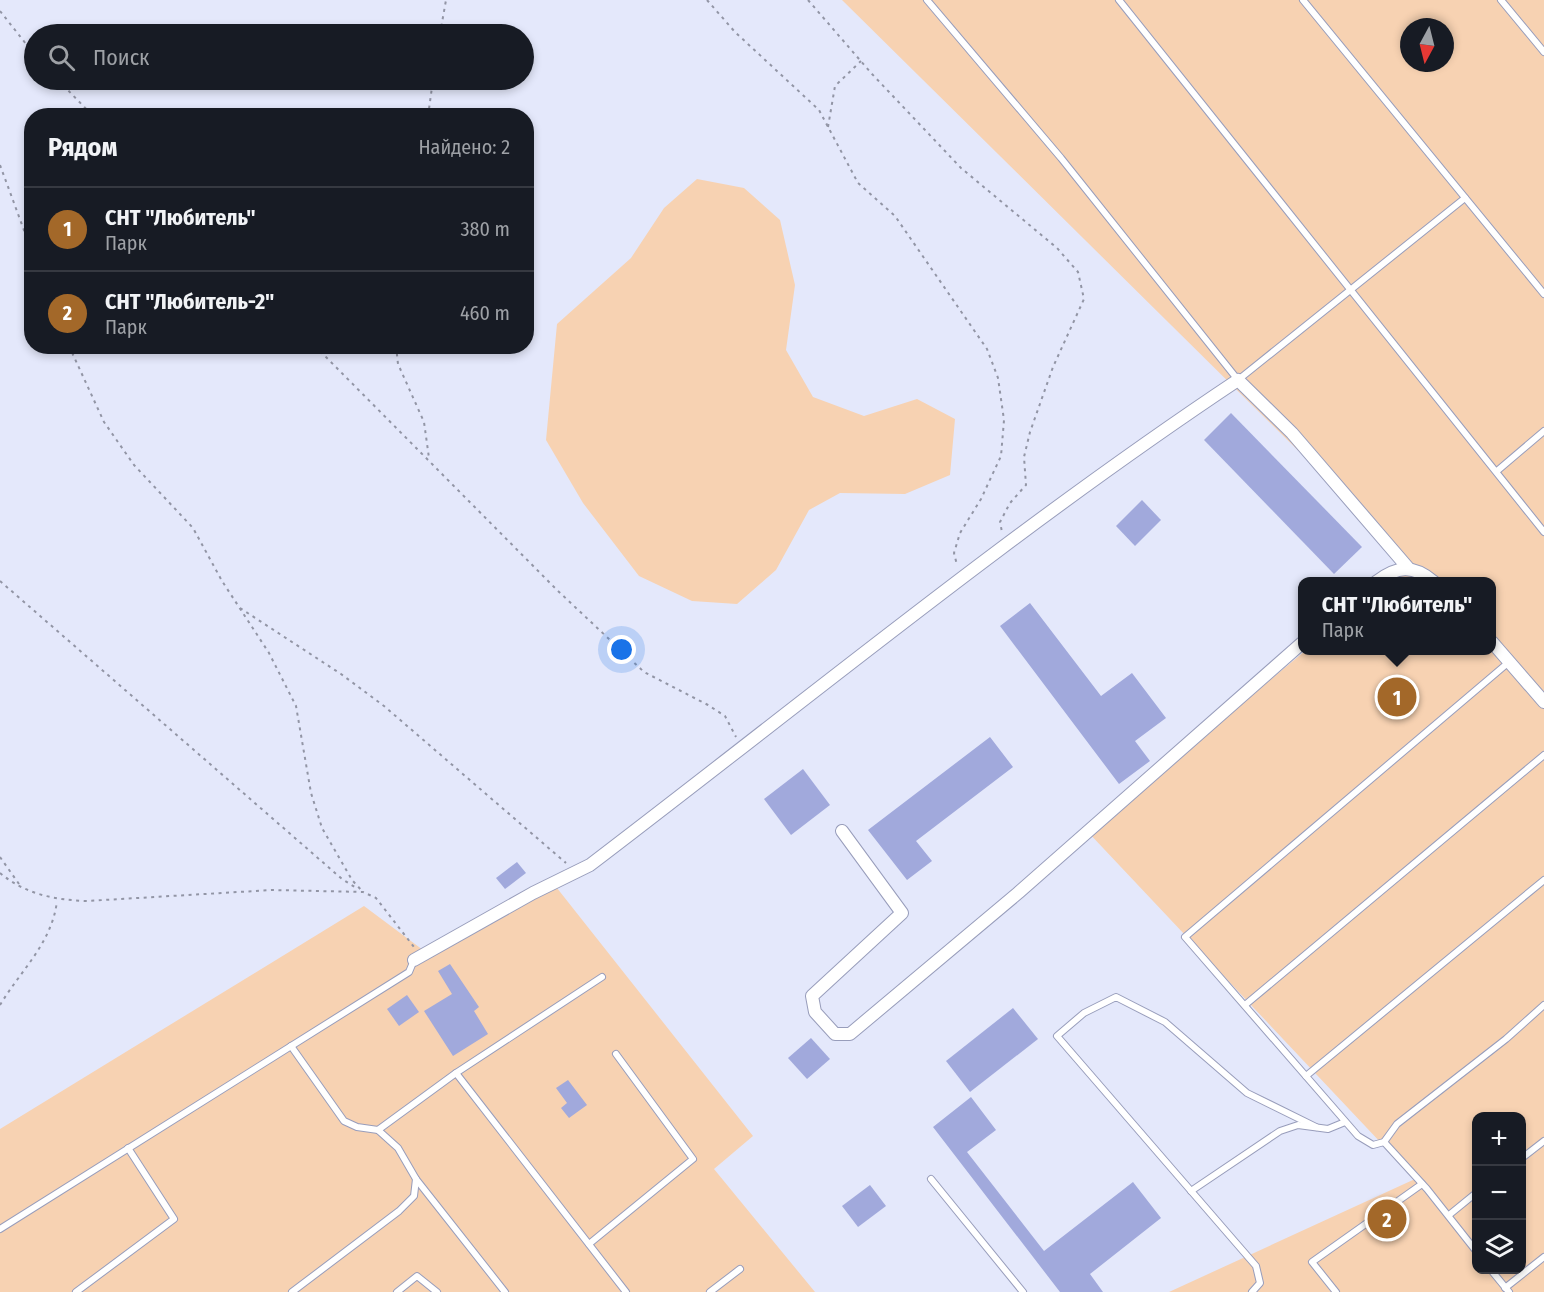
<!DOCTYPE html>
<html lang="ru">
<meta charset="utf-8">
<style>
:root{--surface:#171b24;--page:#242831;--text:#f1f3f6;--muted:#9ea1a6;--line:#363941;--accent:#a36829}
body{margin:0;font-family:"Fira Sans Condensed",sans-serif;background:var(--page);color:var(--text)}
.controls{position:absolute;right:18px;bottom:18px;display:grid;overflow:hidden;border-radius:12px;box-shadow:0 3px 9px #0003}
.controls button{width:54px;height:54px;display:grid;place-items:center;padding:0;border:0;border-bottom:2px solid var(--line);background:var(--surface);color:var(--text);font:30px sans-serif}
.compass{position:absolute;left:1400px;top:18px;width:54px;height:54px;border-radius:50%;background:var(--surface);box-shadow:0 3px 9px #0003;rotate:187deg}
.you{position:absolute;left:622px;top:650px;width:21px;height:21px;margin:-15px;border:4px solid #fff;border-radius:50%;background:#1a73e8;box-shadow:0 0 0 9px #1a73e833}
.badge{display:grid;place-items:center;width:39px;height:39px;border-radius:50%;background:var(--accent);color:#fff;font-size:20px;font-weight:700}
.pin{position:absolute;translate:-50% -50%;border:3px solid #fff;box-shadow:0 2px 6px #0006}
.popup{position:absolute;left:1298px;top:577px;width:198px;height:78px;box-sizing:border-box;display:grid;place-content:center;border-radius:12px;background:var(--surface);filter:drop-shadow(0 2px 4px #0005);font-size:20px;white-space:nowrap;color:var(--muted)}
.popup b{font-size:22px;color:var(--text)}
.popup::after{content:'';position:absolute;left:50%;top:100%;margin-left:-12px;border:12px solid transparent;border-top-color:var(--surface)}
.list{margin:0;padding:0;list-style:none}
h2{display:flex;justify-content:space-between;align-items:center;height:78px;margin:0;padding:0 24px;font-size:26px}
h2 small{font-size:20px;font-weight:400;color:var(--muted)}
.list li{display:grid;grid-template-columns:39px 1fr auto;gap:18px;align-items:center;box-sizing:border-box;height:84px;padding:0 24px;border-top:2px solid var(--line)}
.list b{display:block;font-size:22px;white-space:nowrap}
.list p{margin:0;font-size:20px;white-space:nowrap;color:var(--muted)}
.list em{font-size:20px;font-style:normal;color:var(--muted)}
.icon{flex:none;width:33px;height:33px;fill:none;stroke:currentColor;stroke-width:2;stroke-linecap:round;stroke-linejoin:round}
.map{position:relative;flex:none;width:1544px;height:1292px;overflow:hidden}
.search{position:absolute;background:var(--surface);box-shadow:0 3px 9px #0003;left:24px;top:24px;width:510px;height:66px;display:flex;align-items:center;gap:15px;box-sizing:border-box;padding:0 21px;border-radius:33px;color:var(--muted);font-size:22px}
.panel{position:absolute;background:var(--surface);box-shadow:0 3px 9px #0003;left:24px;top:108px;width:510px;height:246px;border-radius:24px}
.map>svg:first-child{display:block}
.green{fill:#f7d2b2;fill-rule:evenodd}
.building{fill:#a1a9dc}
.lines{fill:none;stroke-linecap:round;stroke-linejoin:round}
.service-casing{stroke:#989dbb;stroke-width:8}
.minor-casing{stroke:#989dbb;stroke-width:14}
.path{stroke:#9295a5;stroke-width:2;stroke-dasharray:3 4.5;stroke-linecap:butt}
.service{stroke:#fff;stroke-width:6}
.minor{stroke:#fff;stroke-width:12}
</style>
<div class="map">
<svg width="1544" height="1292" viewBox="0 0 1544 1292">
<rect width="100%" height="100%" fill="#e4e8fb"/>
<g class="green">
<path d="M842,0H1544V1292H1169L1415,1179L1087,831L1305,651L1492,650V582L1389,581L1411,562ZM1409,27H1445V63H1409ZM1476,1116H1522V1270H1476Z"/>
<path d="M697,179L744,188L780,220L795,285L786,350L813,397L864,416L917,399L955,419L950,475L905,494L840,493L809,510L776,570L737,604L692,601L639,576L583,503L546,440L557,324L631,258L664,208Z"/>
<path d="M553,883L753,1136L714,1169L815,1292H0V1129L364,906L431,956Z"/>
</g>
<g class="building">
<path d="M1231,413L1362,547L1334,574L1204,440Z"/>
<path d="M1142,500L1161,520L1135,546L1116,526Z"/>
<path d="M1030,603L1101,696L1132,673L1166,718L1135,741L1150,761L1119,784L1000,626Z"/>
<path d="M990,737L1013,767L916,841L932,861L907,880L868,830Z"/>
<path d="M803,769L830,805L791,835L764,799Z"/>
<path d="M517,862L526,873L505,889L496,878Z"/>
<path d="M450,964L479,1007L474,1011L488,1034L453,1056L424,1011L452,994L438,971Z"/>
<path d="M407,995L419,1012L399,1026L387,1009Z"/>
<path d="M1013,1008L1038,1039L970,1092L946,1061Z"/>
<path d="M811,1038L830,1059L807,1079L788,1058Z"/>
<path d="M568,1080L587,1105L569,1118L561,1108L567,1103L556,1088Z"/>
<path d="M971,1097L996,1130L967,1152L1044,1251L1133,1182L1161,1218L1090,1274L1103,1292H1060L933,1127Z"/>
<path d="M870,1185L886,1206L858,1227L842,1206Z"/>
</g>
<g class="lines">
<g class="service-casing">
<g id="service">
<path d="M927,0L1061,158L1238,380L1465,198"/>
<path d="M1119,0L1544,532"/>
<path d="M1303,0L1544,294"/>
<path d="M1501,0L1544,52"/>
<path d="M1497,471L1544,431"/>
<path d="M1509,662L1185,937L1358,1136L1373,1145L1384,1142L1397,1124L1506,1039L1544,1005"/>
<path d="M1245,1005L1544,755"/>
<path d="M291,1046L344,1121L357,1127L378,1130L398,1148L416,1179L414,1196L399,1211L292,1292"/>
<path d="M456,1073L626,1292"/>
<path d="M1306,1076L1544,880"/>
<path d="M378,1130L456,1073L602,977"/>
<path d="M1384,1142L1427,1189L1476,1251"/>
<path d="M1522,1158L1544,1141"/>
<path d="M416,1179L505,1292"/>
<path d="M931,1179L1023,1292"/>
<path d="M1191,1191L1280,1131L1298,1125L1328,1129L1345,1122"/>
<path d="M1449,1215L1476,1193"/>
<path d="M0,1229L409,972L414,960"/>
<path d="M589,1244L693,1159L616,1054"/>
<path d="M1491,1270L1509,1292"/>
<path d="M1505,1288L1544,1257"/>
<path d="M76,1292L174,1219L128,1148"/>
<path d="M397,1292L417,1276L437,1292"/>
<path d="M710,1292L740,1269"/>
<path d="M1252,1292L1260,1283L1256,1266L1057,1036L1084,1013L1116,997L1165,1022L1247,1093L1316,1127"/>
<path d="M1336,1292L1312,1262L1422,1184"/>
</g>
</g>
<g class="minor-casing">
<g id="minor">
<path d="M1376,582C1397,566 1413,564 1434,582"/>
<path d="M1492,642L1544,702"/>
<path d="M842,831L902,913L812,996L815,1012L835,1034H850L1018,893L1302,643"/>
<path d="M414,960L533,893L590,865C804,702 1014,529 1238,380L1292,433L1409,569"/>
</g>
</g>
<g class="path">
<path d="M707,0L735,32L819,110L858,183L895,216L987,349L998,378L1004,420L1001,456L981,499L960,533L954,553L957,565"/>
<path d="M808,0L872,74L961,168L1057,248L1078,272L1084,299L1053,367L1030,432L1024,457L1026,485L1010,503L1000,522L1002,532"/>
<path d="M0,11L34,54"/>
<path d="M440,34L446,0"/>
<path d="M58,80L93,116"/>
<path d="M428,116L433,80"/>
<path d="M828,127L835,86L861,61"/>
<path d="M0,165L32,252"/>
<path d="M69,346L104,422L134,465L193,528L222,581L269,653L296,706L311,793L322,828L352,880L363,892"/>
<path d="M315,346L557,590L644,672L708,705L725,716L736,737"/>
<path d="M396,346L398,364L424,422L429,458"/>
<path d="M0,581L342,879L358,889"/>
<path d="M240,608L341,674L384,706L566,863"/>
<path d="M0,857L19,884"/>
<path d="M0,873C25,894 54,900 87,901L272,890L363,892L376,898L414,947"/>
<path d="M0,1005C21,970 52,943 57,901"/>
</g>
<use href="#service" class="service"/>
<use href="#minor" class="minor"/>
</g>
</svg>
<div class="controls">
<button>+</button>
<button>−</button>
<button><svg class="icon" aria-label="layers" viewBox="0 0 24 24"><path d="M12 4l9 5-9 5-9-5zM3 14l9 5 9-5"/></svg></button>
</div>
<svg class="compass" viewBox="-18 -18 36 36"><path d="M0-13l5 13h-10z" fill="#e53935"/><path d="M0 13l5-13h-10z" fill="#9ea1a6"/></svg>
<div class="you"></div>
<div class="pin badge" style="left:1397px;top:697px">1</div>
<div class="popup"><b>СНТ &quot;Любитель&quot;</b>Парк</div>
<div class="pin badge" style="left:1387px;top:1219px">2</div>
<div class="search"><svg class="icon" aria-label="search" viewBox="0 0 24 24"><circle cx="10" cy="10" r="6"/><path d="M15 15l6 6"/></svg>Поиск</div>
<section class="panel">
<h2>Рядом<small>Найдено: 2</small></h2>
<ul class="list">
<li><span class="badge">1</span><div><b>СНТ &quot;Любитель&quot;</b><p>Парк</p></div><em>380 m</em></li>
<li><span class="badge">2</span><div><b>СНТ &quot;Любитель-2&quot;</b><p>Парк</p></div><em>460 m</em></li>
</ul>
</section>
</div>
